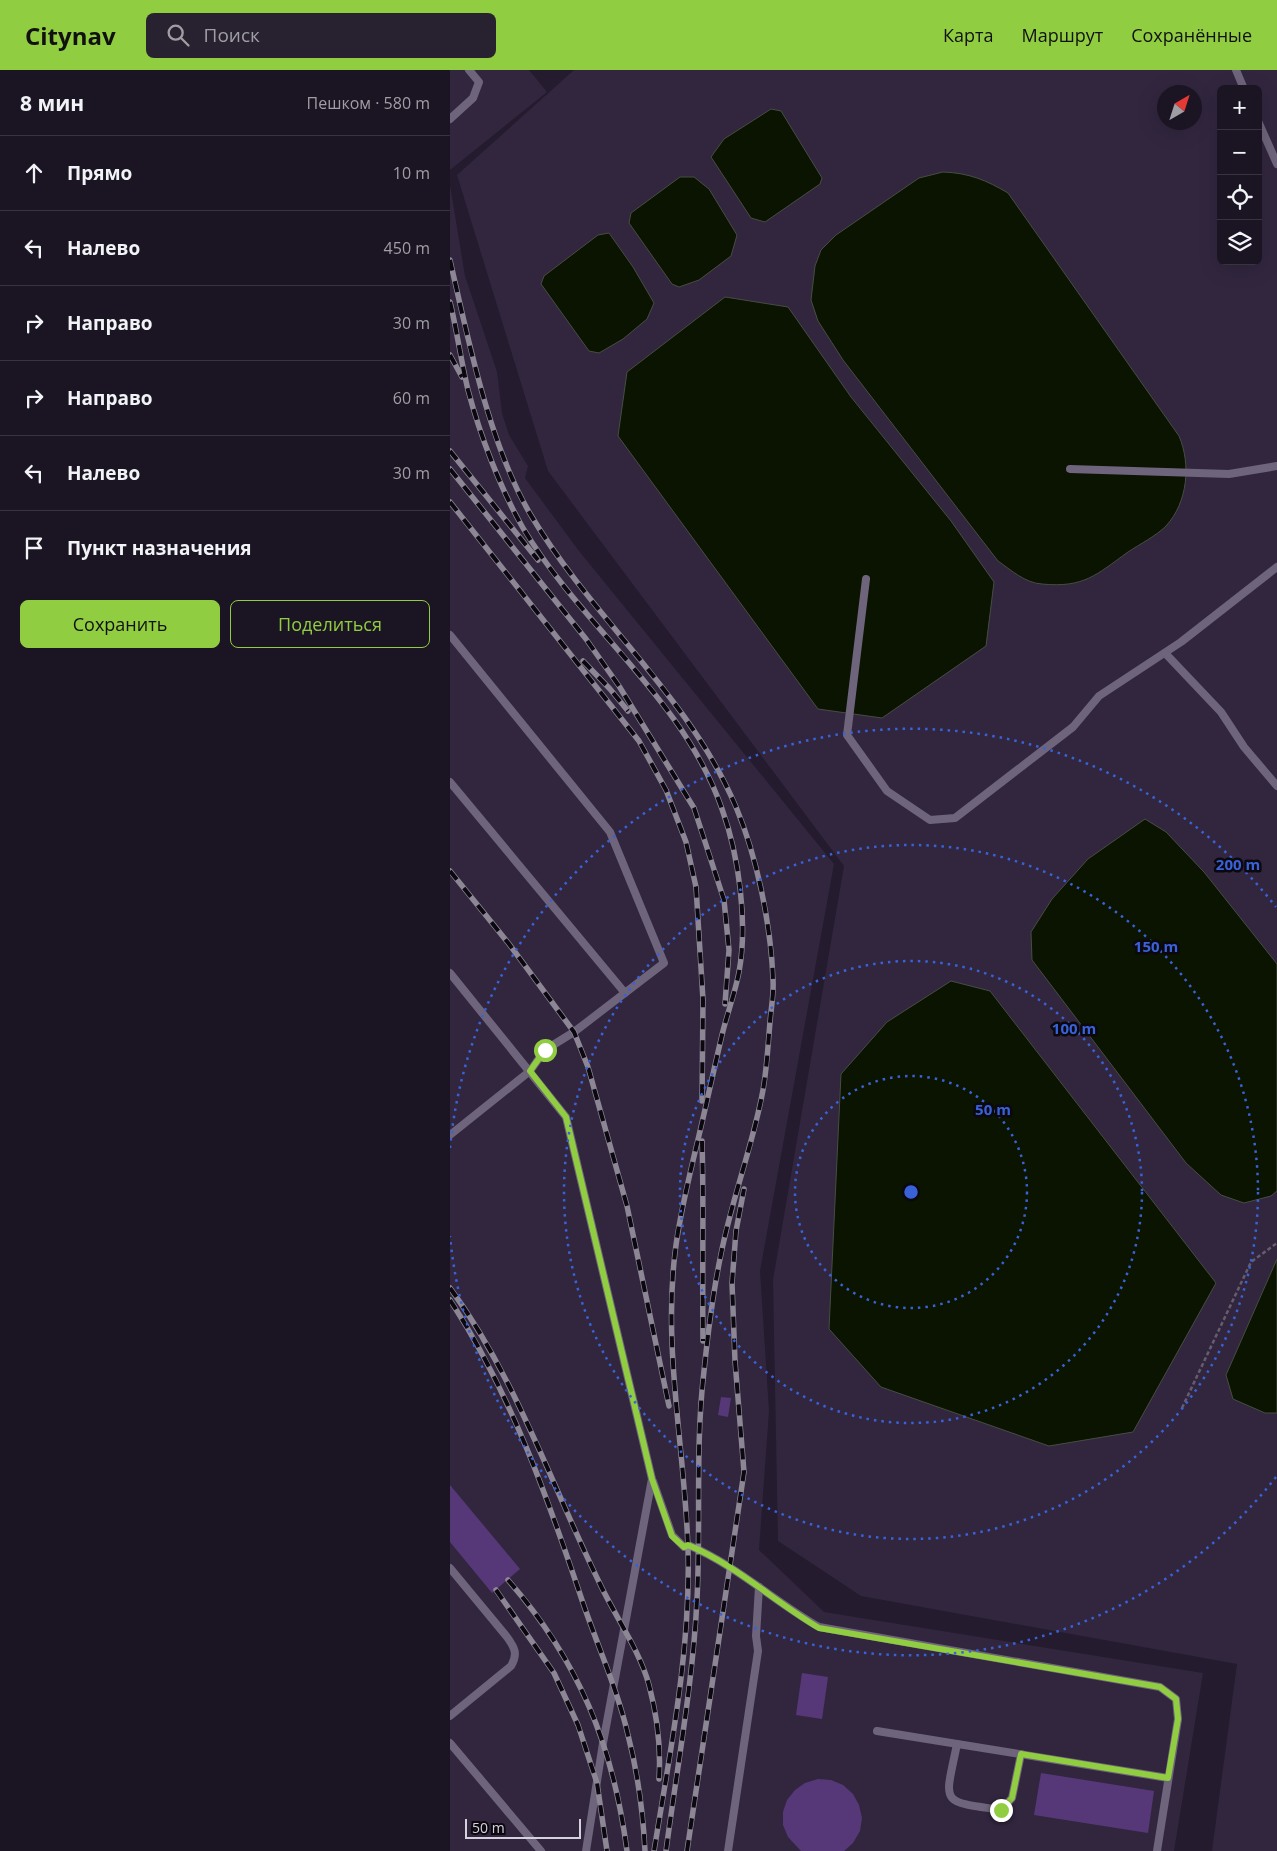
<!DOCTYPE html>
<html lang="ru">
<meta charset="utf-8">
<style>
:root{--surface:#1b1422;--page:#28212f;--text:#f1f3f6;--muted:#a09ea5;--line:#393340;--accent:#90cd41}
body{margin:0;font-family:"Open Sans",sans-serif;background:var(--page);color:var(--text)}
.controls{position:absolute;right:15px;top:15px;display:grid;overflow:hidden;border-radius:8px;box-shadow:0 5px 20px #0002}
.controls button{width:45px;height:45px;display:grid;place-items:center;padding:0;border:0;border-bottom:1px solid var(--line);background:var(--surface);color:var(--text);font:25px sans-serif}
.compass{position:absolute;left:707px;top:15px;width:45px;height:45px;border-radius:50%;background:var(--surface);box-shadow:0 5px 20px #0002;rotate:39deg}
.scale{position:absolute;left:15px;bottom:12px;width:116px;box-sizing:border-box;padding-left:5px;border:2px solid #d6d1de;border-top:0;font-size:14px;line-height:18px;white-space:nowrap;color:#d6d1de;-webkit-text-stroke:4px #0b0810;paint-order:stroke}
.stop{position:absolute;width:15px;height:15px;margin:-11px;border:4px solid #90cd41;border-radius:50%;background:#fff}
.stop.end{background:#90cd41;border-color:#fff;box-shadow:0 1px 5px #0008}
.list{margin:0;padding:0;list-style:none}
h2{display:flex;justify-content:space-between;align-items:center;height:65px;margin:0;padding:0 20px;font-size:21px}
h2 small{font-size:16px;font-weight:400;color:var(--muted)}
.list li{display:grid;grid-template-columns:32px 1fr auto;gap:15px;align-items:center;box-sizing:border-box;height:75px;padding:0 20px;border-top:1px solid var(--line)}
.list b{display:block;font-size:19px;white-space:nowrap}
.list em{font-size:16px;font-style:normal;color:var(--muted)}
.actions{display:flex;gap:10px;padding:15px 20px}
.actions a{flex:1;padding:11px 0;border:1px solid var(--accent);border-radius:8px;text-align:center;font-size:18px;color:var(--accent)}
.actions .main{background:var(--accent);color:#111}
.icon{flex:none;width:28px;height:28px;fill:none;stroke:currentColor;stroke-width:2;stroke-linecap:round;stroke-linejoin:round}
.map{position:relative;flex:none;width:827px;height:1781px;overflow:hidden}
header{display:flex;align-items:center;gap:30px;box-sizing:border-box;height:70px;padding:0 25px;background:var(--accent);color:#111}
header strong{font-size:24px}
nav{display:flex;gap:28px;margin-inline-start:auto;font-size:18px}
.search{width:350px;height:45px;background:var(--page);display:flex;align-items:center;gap:12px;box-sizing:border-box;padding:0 18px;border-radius:8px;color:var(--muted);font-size:19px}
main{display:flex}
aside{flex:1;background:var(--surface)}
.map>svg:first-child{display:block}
.built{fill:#31263e;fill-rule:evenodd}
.water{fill:#0a1401;stroke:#474d43}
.building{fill:#563879}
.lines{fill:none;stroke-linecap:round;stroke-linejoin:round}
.path{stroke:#655d6e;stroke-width:2.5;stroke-dasharray:4 2.5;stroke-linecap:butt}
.service{stroke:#6e647b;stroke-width:8}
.rail-casing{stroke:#8c8695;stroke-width:5.5}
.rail{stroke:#0b0810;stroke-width:4;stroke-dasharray:11;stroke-linecap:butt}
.route{stroke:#90cd41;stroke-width:6}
.ring{fill:none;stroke:#3962d9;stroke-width:2.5;stroke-dasharray:2.5 5}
.centre{fill:#3962d9;stroke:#0b0810;stroke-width:2.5}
.ring-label{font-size:15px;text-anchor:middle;font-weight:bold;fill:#3962d9;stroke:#0b0810;stroke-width:5;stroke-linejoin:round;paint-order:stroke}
</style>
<header>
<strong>Citynav</strong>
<div class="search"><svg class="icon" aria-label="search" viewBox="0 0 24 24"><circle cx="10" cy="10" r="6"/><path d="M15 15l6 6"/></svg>Поиск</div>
<nav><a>Карта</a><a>Маршрут</a><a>Сохранённые</a></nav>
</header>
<main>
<aside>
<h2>8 мин<small>Пешком · 580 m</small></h2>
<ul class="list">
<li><svg class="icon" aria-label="ahead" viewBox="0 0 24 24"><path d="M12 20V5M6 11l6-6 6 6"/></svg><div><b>Прямо</b></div><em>10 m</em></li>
<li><svg class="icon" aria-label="left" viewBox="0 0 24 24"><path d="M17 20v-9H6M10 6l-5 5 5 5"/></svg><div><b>Налево</b></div><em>450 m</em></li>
<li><svg class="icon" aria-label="right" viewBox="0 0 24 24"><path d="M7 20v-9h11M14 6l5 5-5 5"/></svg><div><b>Направо</b></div><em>30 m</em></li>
<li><svg class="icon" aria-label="right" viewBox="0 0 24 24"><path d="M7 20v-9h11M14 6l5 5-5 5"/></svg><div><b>Направо</b></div><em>60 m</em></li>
<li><svg class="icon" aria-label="left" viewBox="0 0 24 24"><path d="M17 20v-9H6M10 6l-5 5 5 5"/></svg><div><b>Налево</b></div><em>30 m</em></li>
<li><svg class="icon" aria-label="arrive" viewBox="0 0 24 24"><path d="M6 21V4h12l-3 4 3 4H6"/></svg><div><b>Пункт назначения</b></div></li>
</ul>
<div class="actions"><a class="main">Сохранить</a><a>Поделиться</a></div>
</aside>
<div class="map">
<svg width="827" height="1781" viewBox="0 0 827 1781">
<rect width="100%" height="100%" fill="#241b2e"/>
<g class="built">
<path d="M0,0H79L97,22L0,100Z"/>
<path d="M124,0H827V1781H762L787,1594L411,1526L328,1471L323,1210L394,796L98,401L7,105ZM771,19H808V191H771ZM714,22H744V52H714Z"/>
<path d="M0,115L15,206L47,302L52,343L59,365L78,396L75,408L129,481L384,794L310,1201L319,1341L309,1480L374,1542L753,1603L724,1781H0Z"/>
</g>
<g class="water">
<path d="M321,39L331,41L372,108L370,114L315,152L301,148L261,87L274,69Z"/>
<path d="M493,102C519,103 536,110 558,123L729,366C741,394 738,432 716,456C706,466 690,474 678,482C646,505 634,518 592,514C575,513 561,500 548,491L393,290L368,251L361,230L365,196L371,180L386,165L469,108Z"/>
<path d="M230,107H244L259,119L287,165L281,186L249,210L229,217L222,214L179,153L181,143Z"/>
<path d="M159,163L183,197L204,233L197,249L173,269L149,283L139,281L91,214L94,206L148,165Z"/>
<path d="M275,227L338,237L401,327L501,451L544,512L536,576L432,648L368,639L168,366L177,302Z"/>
<path d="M695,749L716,762L754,802L827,894V1121L821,1126L794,1133L771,1125L736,1093L582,890L581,862L602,829L638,789Z"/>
<path d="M501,911L540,921L766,1213L683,1362L599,1376L431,1317L379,1259L391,1004L437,952Z"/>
<path d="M827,1189V1343H815L783,1329L776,1305Z"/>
</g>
<g class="building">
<path d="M271,1327L281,1328L278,1347L268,1345Z"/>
<path d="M0,1415L70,1499L42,1523L0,1472Z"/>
<path d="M352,1603L378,1607L372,1649L346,1645Z"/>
<path d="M591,1703L704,1721L698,1763L584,1745Z"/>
<path d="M368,1709L381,1710L393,1715L403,1724L409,1735L412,1748L410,1761L403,1773L394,1781H351L338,1767L333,1755V1742L337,1730L345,1720L355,1713Z"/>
</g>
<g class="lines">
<path class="path" d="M732,1338L801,1192L827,1173"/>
<g class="service">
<path d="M786,0L794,19"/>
<path d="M0,49L23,28L29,12L19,0"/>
<path d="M808,51L827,94"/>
<path d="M620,399L779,404L827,396"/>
<path d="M416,509L397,665L437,721L480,750L505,748L623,657L649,626L731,572L827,497"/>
<path d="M0,565L160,762L214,893L124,962L95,980L80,1001L0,1065"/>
<path d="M715,583L771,642L794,677L827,716"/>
<path d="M0,712L175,923"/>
<path d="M0,903L116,1047L202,1409L153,1673L136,1781"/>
<path d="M203,1411L222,1465L234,1477L238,1475C286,1495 325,1532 369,1557L710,1617L726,1629L728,1649L707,1781"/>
<path d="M0,1498L57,1567C65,1578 68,1584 61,1596L0,1646"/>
<path d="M427,1661L718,1708"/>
<path d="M0,1673L91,1781"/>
<path d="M507,1674C495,1734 488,1731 551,1740L562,1728L571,1684"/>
<path d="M278,1781L308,1581L306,1566L309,1517"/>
</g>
<g class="rail-casing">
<g id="rail">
<path d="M0,190C18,269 40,378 82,447C143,549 239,626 286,737C307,787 321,855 323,910C324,924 321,938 320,952C318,975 317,997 313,1020C303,1075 282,1128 271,1184C263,1222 258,1262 254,1301C245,1376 251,1453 247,1529C243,1613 227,1697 216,1781"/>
<path d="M0,232C7,261 11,291 18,320C30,365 50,418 73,458C132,557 234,629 272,739C289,786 298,853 289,902C285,923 277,944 272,965C263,1003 255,1041 246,1078C238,1112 229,1148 225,1183C213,1282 235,1380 238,1479C241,1580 220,1682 204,1781"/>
<path d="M0,285L12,307"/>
<path d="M0,381L88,490"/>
<path d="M0,399L136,569L169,616L244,738L274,830L279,880L275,934"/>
<path d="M0,432L189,671L216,720L236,772L246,817L253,930L252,1031"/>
<path d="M133,591L160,619L178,641"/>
<path d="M0,801L59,874L124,962L138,997L177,1136L219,1336"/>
<path d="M252,1071C254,1138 252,1204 253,1271"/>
<path d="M0,1218C66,1308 101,1414 150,1514C165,1546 190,1581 199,1615C207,1645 211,1678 209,1709"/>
<path d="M0,1230C61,1323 98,1429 133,1533C148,1577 168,1621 178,1665C188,1704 193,1742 195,1781"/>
<path d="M58,1510C129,1591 163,1675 177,1781"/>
<path d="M46,1520L104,1603L128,1655L147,1713L157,1781"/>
<path d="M237,1781L294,1402L285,1291L282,1213L286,1161L294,1119"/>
</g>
</g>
<use href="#rail" class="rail"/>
</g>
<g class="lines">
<path class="route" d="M95,980L80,1001L116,1047L202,1409L222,1466L234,1477L238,1475C286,1495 325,1532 369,1558L710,1617L726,1629L728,1649L718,1708L571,1684L562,1728L551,1740"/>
</g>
<g class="ring">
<circle cx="461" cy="1122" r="116"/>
<circle cx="461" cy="1122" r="231"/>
<circle cx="461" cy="1122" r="347"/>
<path d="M826 1407A463 463 0 0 1 0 1166M0 1078A463 463 0 0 1 826 837"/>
</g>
<circle cx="461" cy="1122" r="8" class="centre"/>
<g class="ring-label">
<text x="788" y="800">200 m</text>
<text x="706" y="882">150 m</text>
<text x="624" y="964">100 m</text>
<text x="543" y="1045">50 m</text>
</g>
</svg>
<div class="controls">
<button>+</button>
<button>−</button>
<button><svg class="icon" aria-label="locate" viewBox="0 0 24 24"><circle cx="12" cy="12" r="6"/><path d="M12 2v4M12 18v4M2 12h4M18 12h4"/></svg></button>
<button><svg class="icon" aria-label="layers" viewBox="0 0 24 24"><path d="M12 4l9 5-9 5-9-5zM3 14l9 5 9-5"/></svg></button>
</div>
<svg class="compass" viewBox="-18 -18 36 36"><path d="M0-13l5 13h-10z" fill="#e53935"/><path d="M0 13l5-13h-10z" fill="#a09ea5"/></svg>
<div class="scale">50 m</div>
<div class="stop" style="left:95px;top:980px"></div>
<div class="stop end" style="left:551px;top:1740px"></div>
</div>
</main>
